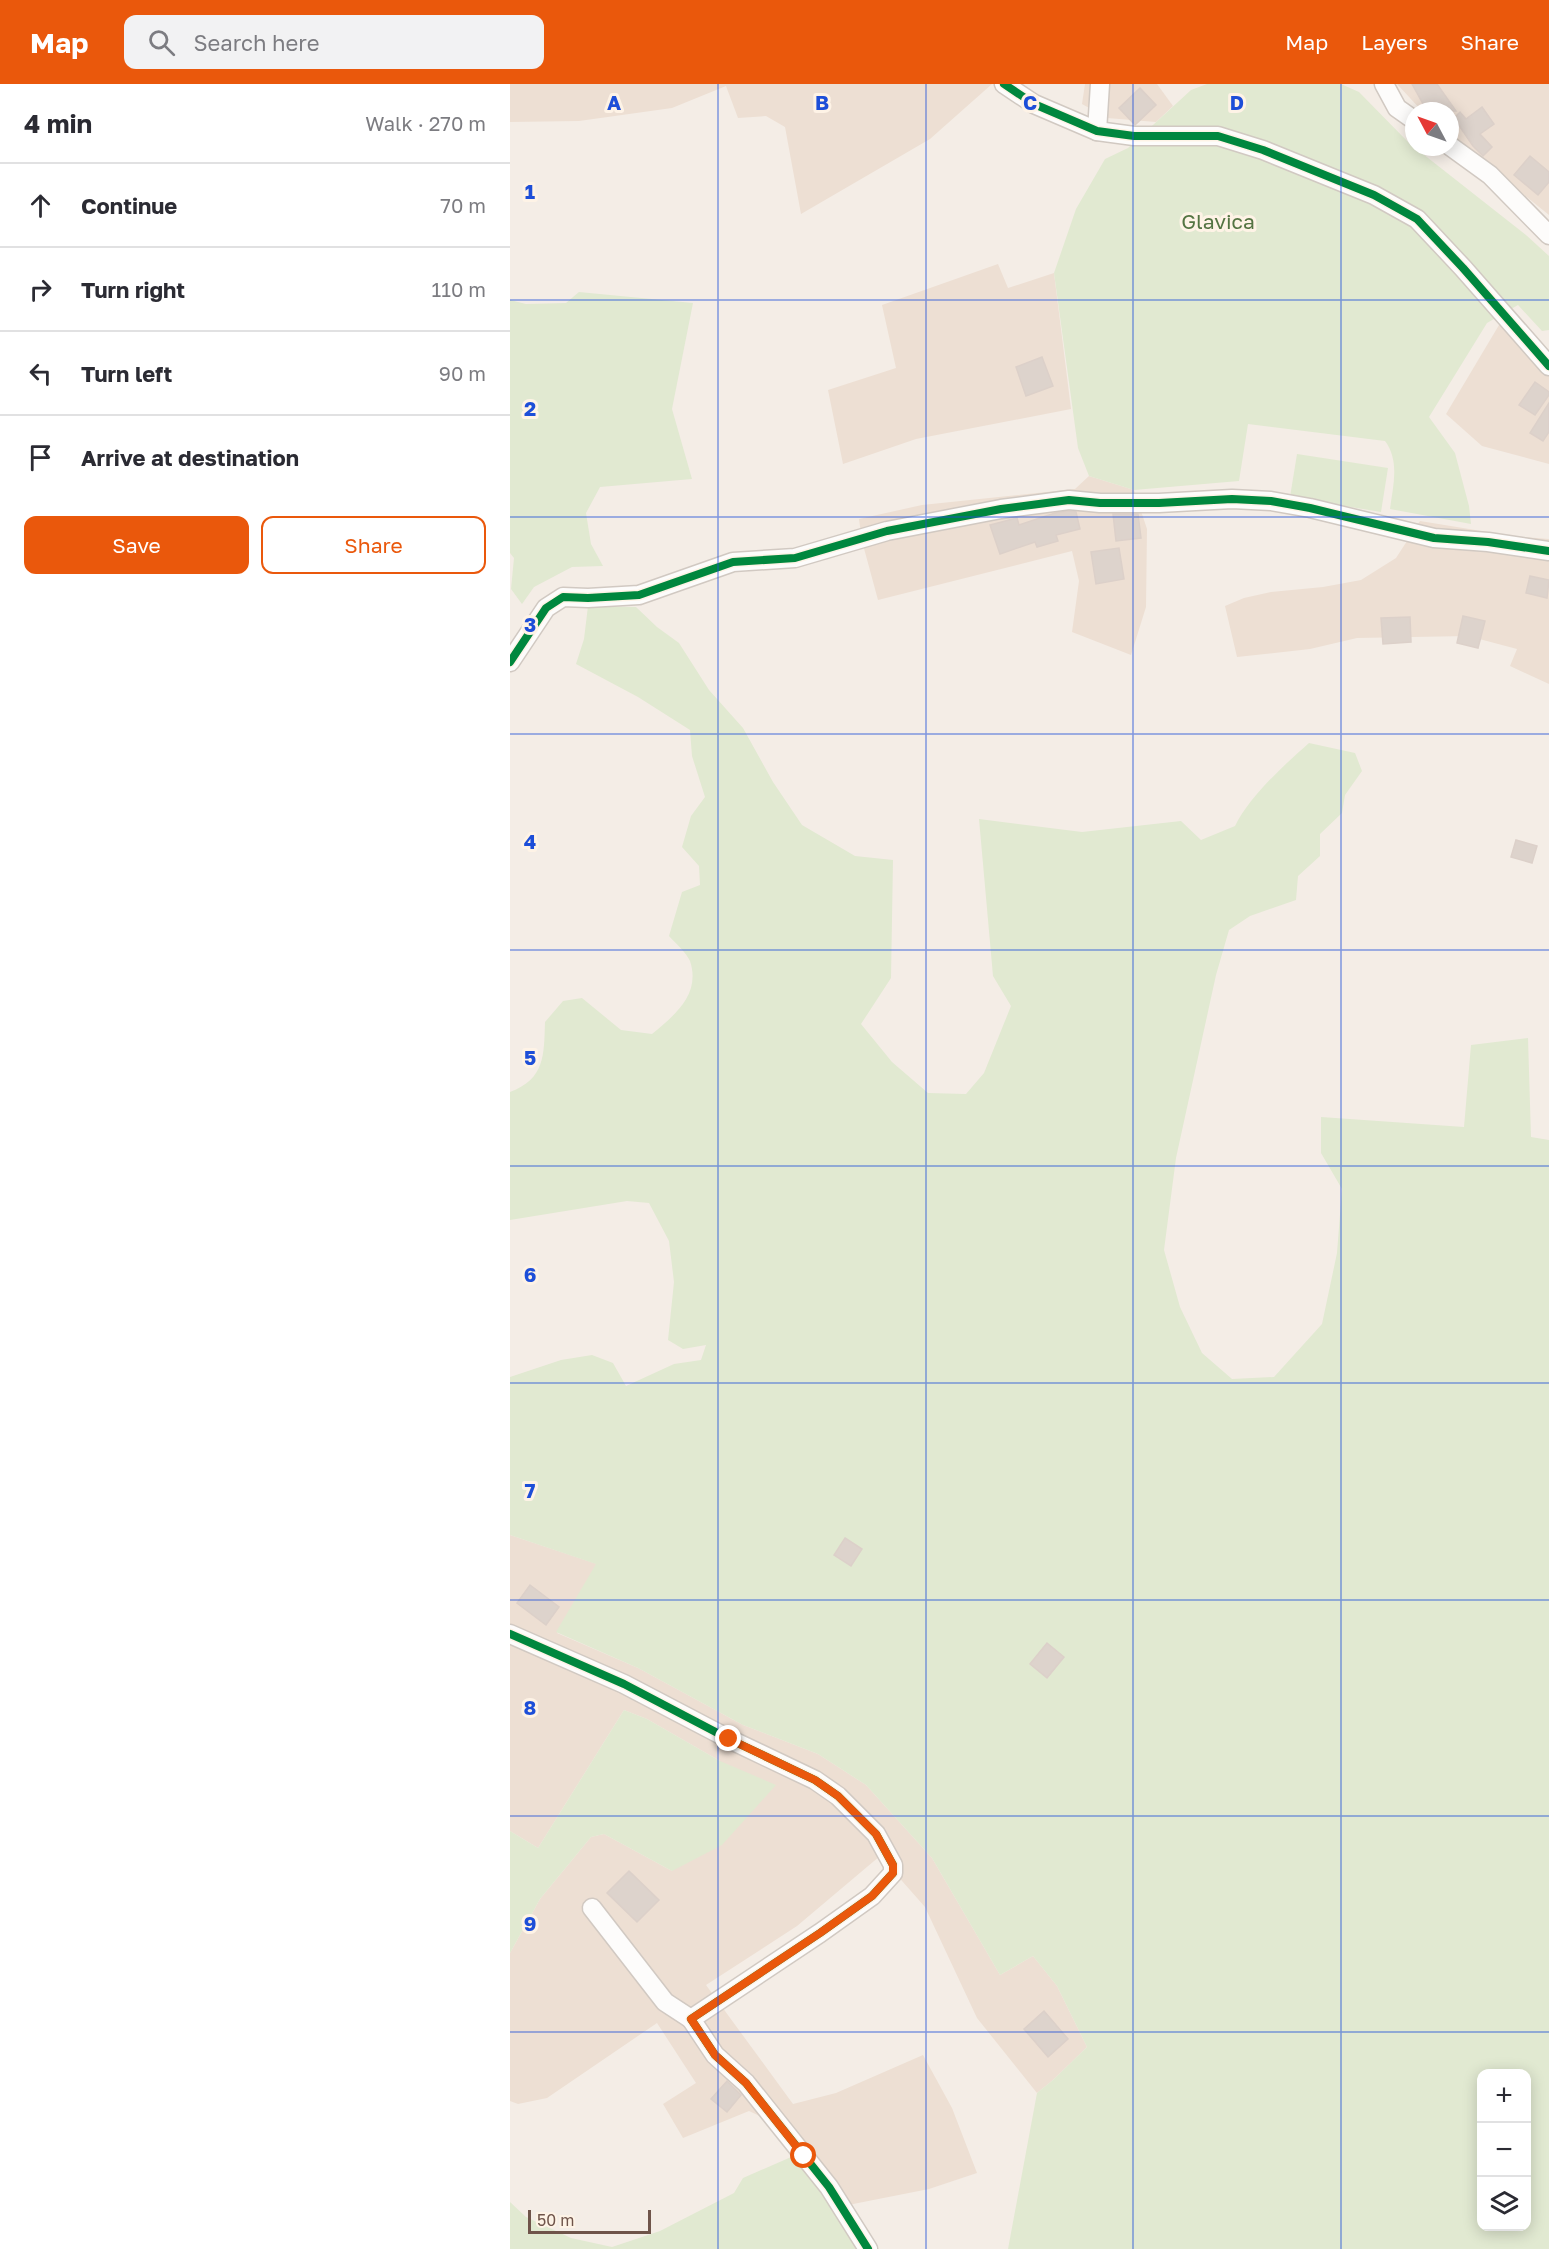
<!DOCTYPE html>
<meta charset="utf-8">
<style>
:root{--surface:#fff;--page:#f2f2f3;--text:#2b2b33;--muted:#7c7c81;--line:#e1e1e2;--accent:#ea580c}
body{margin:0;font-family:"Golos Text",sans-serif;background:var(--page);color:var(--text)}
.controls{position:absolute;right:18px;bottom:18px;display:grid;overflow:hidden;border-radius:12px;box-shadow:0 3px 15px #0003}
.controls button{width:54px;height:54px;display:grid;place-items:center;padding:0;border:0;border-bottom:2px solid var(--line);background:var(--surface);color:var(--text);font:30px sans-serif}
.compass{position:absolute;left:895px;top:18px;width:54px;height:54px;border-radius:50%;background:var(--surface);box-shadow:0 3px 15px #0003;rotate:311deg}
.scale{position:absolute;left:18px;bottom:15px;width:123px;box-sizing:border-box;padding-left:6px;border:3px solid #6f544a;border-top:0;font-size:16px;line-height:21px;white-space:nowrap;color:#6f544a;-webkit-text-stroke:4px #fef3e6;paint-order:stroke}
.stop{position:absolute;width:18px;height:18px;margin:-14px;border:4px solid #ea580c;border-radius:50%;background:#fff}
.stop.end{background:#ea580c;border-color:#fff;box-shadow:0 2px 6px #0008}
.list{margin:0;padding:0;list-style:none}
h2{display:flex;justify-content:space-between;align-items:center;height:78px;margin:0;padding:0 24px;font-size:26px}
h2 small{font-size:20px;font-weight:400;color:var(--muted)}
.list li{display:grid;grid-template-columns:39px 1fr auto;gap:18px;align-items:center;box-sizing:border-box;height:84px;padding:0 24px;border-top:2px solid var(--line)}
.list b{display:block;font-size:22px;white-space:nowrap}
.list em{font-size:20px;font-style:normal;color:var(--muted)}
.actions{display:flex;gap:12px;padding:18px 24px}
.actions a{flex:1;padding:14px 0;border:2px solid var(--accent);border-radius:12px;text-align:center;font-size:21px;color:var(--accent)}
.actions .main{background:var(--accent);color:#fff}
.icon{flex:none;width:33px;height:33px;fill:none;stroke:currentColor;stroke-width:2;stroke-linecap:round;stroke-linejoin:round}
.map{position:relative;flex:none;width:1039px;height:2165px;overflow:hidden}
header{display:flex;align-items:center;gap:36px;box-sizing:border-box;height:84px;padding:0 30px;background:var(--accent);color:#fff}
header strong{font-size:28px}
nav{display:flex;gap:33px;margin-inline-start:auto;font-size:21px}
.search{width:420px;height:54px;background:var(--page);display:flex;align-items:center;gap:15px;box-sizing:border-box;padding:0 21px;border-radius:12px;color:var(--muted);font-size:22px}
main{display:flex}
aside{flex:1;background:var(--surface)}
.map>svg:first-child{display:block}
.residential{fill:#eddfd3}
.green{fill:#e1e9d1;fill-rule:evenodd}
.building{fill:#ddd3cc;stroke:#dcd0c9;stroke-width:1.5}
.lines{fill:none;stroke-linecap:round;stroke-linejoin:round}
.street-casing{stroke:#d1c9c2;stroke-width:21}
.street{stroke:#fdfcfb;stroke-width:18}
.cycleway-casing{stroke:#fef3e6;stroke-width:11}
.cycleway{stroke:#00873e;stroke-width:8}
.route{stroke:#ea580c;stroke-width:8}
.grid{fill:none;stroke:#1d4ed8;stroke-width:1.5;stroke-opacity:0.55}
.labels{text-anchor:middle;stroke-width:6;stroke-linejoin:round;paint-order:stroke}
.park-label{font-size:21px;fill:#547442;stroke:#fef3e6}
.grid-label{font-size:20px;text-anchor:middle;font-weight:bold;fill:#1d4ed8;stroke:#fef3e6;stroke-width:6;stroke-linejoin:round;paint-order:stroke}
</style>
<header>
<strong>Map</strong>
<div class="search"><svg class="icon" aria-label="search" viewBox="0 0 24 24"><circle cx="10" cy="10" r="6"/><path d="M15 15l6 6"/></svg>Search here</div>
<nav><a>Map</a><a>Layers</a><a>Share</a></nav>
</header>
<main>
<aside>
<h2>4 min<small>Walk · 270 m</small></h2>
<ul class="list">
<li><svg class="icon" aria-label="ahead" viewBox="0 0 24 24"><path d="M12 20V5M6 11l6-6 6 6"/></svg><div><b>Continue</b></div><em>70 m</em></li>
<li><svg class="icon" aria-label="right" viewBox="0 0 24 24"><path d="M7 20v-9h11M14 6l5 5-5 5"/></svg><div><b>Turn right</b></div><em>110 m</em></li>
<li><svg class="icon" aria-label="left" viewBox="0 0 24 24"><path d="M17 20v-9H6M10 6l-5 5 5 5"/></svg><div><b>Turn left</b></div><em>90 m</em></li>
<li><svg class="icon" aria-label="arrive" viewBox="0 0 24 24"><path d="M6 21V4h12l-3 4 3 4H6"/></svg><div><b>Arrive at destination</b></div></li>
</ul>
<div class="actions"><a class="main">Save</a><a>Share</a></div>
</aside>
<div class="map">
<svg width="1039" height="2165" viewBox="0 0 1039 2165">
<rect width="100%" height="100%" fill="#f4ede6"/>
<g class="residential">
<path d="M0,0H482L420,55L291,130L275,43L256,32L228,34L216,2L162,24L69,37L0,38Z"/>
<path d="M575,0H647L663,22L646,38L597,34L572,20Z"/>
<path d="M887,0H1039V131L940,51V27H912Z"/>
<path d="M488,180L498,204L544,189L561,325L406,355L333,380L318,306L386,284L372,221Z"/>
<path d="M992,236L1039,273V380L972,362L936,330Z"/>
<path d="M579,392L624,406L637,445L636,523L621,571L562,548L569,497L562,467L368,516L352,457L349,435L412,421L565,405Z"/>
<path d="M910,437L1002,452L1039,455V600L1000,582L1007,565L958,552L847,554L800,565L727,573L715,522L734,514L761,508L813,503L851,496L886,474Z"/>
<path d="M0,1451L87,1480L47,1549L128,1584L233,1641L308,1670L356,1701L422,1774L490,1891L523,1872L547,1902L577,1963L543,1996L527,2009L467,1934L415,1823L370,1772L287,1842L196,1901L283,2020L326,2009L413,1971L442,2024L467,2089L419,2105L328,2123L269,2041L239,2027L173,2054L153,2020L186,1999L147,1939L37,2014L8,2020L0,2017V1869L30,1815L81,1753L94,1750L162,1787L210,1677L137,1635L114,1626L28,1764L0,1747Z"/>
</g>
<g class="green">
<path d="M697,0H831L849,8L899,59L1016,151L1039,172V246L1032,247L1008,221L977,239L919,333L945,369L959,422L961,440L880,425C883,402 890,377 875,357L738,340L729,397L624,406L579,392L568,364L544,189L566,125L595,75L618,64L681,6Z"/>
<path d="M69,208L183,219L162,325L182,395L90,403L76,429L81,460L93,482L62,483L24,503L12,520L1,505L4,474L0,469V216L16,220L56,219Z"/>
<path d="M787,370L878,384L871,428L780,413Z"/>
<path d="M78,522L126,523L147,543L169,559L199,606L233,644L263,698L292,741L345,772L383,776L381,894L351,940L382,978L418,1009L456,1010L474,989L501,922L483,892L469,735L572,748L671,737L691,756L725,742C740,712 774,681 799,659L845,669L852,687L835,711L832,729L810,750V772L788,792L786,816L740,832L719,846L706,891L666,1074L654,1166L670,1223L692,1269L722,1295L764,1293L812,1240L827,1169L832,1105L811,1069V1033L954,1043L961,961L1018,954L1021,1053L1039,1056V2165H498L527,2009L543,1996L577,1963L547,1902L523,1872L490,1891L422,1774L356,1701L308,1670L233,1641L128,1584L46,1548L86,1480L0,1451V1293L51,1276L82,1271L103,1279L116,1302L164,1280L191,1276L196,1261L173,1265L158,1256L164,1198L159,1157L139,1119L117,1117L0,1136V1008C35,995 34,971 35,938L53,917L72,914L111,946L142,950C165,931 191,910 180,877C176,868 165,859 159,852L172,808L190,801L189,782L172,763L181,732L195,713L182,672L180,646L128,613L66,580L74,555ZM972,1990H1017V2142H972Z"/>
<path d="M114,1626L137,1635L210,1677L266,1701L212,1761L162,1787L94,1750L81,1753L30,1815L0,1869V1747L28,1764Z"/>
<path d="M288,2070L330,2133L346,2165H0V2118L16,2133L61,2154L102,2163L150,2147L224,2109L233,2094Z"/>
</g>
<g class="building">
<path d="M902,0H927L946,27H917Z"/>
<path d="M630,4L646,21L625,41L609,24Z"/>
<path d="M972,23L984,40L970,50L982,63L973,72L963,62L944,34L950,28L956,35Z"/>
<path d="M1020,72L1039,88V98L1028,111L1004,91Z"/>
<path d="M532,273L543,302L516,312L506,283Z"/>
<path d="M1025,298L1039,308V311L1025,331L1009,321Z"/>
<path d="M1039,319V348L1033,357L1020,349Z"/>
<path d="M559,427L566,428L570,445L546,451L548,457L527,463L525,458L490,470L480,441L507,434L509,441L545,429Z"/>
<path d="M603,430H628L631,454L606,457Z"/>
<path d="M609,464L614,495L586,500L581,468Z"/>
<path d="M1020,492L1039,496L1037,514L1016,509Z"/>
<path d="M953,532L975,537L968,564L947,559Z"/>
<path d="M900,533L901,558L873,560L871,534Z"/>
<path d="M1006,756L1027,762L1022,779L1001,773Z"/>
<path d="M335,1454L352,1465L341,1482L324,1471Z"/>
<path d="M20,1501L49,1523L36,1541L7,1519Z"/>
<path d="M537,1559L554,1573L537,1594L520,1580Z"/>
<path d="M119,1787L149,1816L127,1838L97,1809Z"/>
<path d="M534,1927L558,1955L538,1973L514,1945Z"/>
<path d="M217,1997L231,2011L217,2028L201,2015Z"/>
</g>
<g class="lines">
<g class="street-casing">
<g id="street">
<path d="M494,0L524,20L587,47L624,52H708L753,66L864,111L907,135L953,184L1039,282"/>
<path d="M874,0L887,24L904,36"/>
<path d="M587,47L590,0"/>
<path d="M940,62L980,91L1039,151"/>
<path d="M0,578L36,524L53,513L78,514L129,511L223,478L285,474L377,447L491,425L559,416L590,419H649L722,415L761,417L800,424L924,454L978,458L1039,467"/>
<path d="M0,1550L114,1600L219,1655L305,1696L328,1712L366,1750L383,1781V1789L362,1812L310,1849L181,1935L205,1971L236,1999L319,2103L358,2165"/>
<path d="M82,1824L155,1918L181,1935"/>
</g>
</g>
<use href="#street" class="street"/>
<g class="cycleway-casing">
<g id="cycleway">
<path d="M494,0L524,20L587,47L624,52H708L753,66L864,111L907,135L953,184L1039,282"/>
<path d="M0,578L36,524L53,513L78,514L129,511L223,478L285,474L377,447L491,425L559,416L590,419H649L722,415L761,417L800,424L924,454L978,458L1039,467"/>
<path d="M0,1550L114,1600L219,1655L305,1696L328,1712L366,1750L383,1781V1789L362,1812L310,1849L181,1935L205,1971L236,1999L319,2103L358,2165"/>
</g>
</g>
<use href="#cycleway" class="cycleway"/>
</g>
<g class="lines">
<path class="route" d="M219,1655L305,1696L328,1712L366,1750L383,1781V1789L362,1812L310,1849L181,1935L205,1971L236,1999L294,2072"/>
</g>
<path class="grid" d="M208,0V2165M416,0V2165M623,0V2165M831,0V2165M0,216H1039M0,433H1039M0,650H1039M0,866H1039M0,1082H1039M0,1299H1039M0,1516H1039M0,1732H1039M0,1948H1039"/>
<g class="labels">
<g class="park-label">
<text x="708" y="145">Glavica</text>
</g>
</g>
<g class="grid-label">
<text x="104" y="26">A</text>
<text x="312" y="26">B</text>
<text x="520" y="26">C</text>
<text x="727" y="26">D</text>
<text x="20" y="115">1</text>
<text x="20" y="332">2</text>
<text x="20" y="548">3</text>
<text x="20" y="765">4</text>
<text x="20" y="981">5</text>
<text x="20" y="1198">6</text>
<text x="20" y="1414">7</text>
<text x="20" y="1631">8</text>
<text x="20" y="1847">9</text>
</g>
</svg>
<div class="controls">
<button>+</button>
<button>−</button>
<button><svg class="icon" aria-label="layers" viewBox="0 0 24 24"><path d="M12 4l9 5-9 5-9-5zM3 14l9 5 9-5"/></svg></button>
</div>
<svg class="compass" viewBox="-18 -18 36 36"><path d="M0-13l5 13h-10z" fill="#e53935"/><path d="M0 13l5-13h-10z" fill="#7c7c81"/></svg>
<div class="scale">50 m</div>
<div class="stop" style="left:294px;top:2072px"></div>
<div class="stop end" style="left:219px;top:1655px"></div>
</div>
</main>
